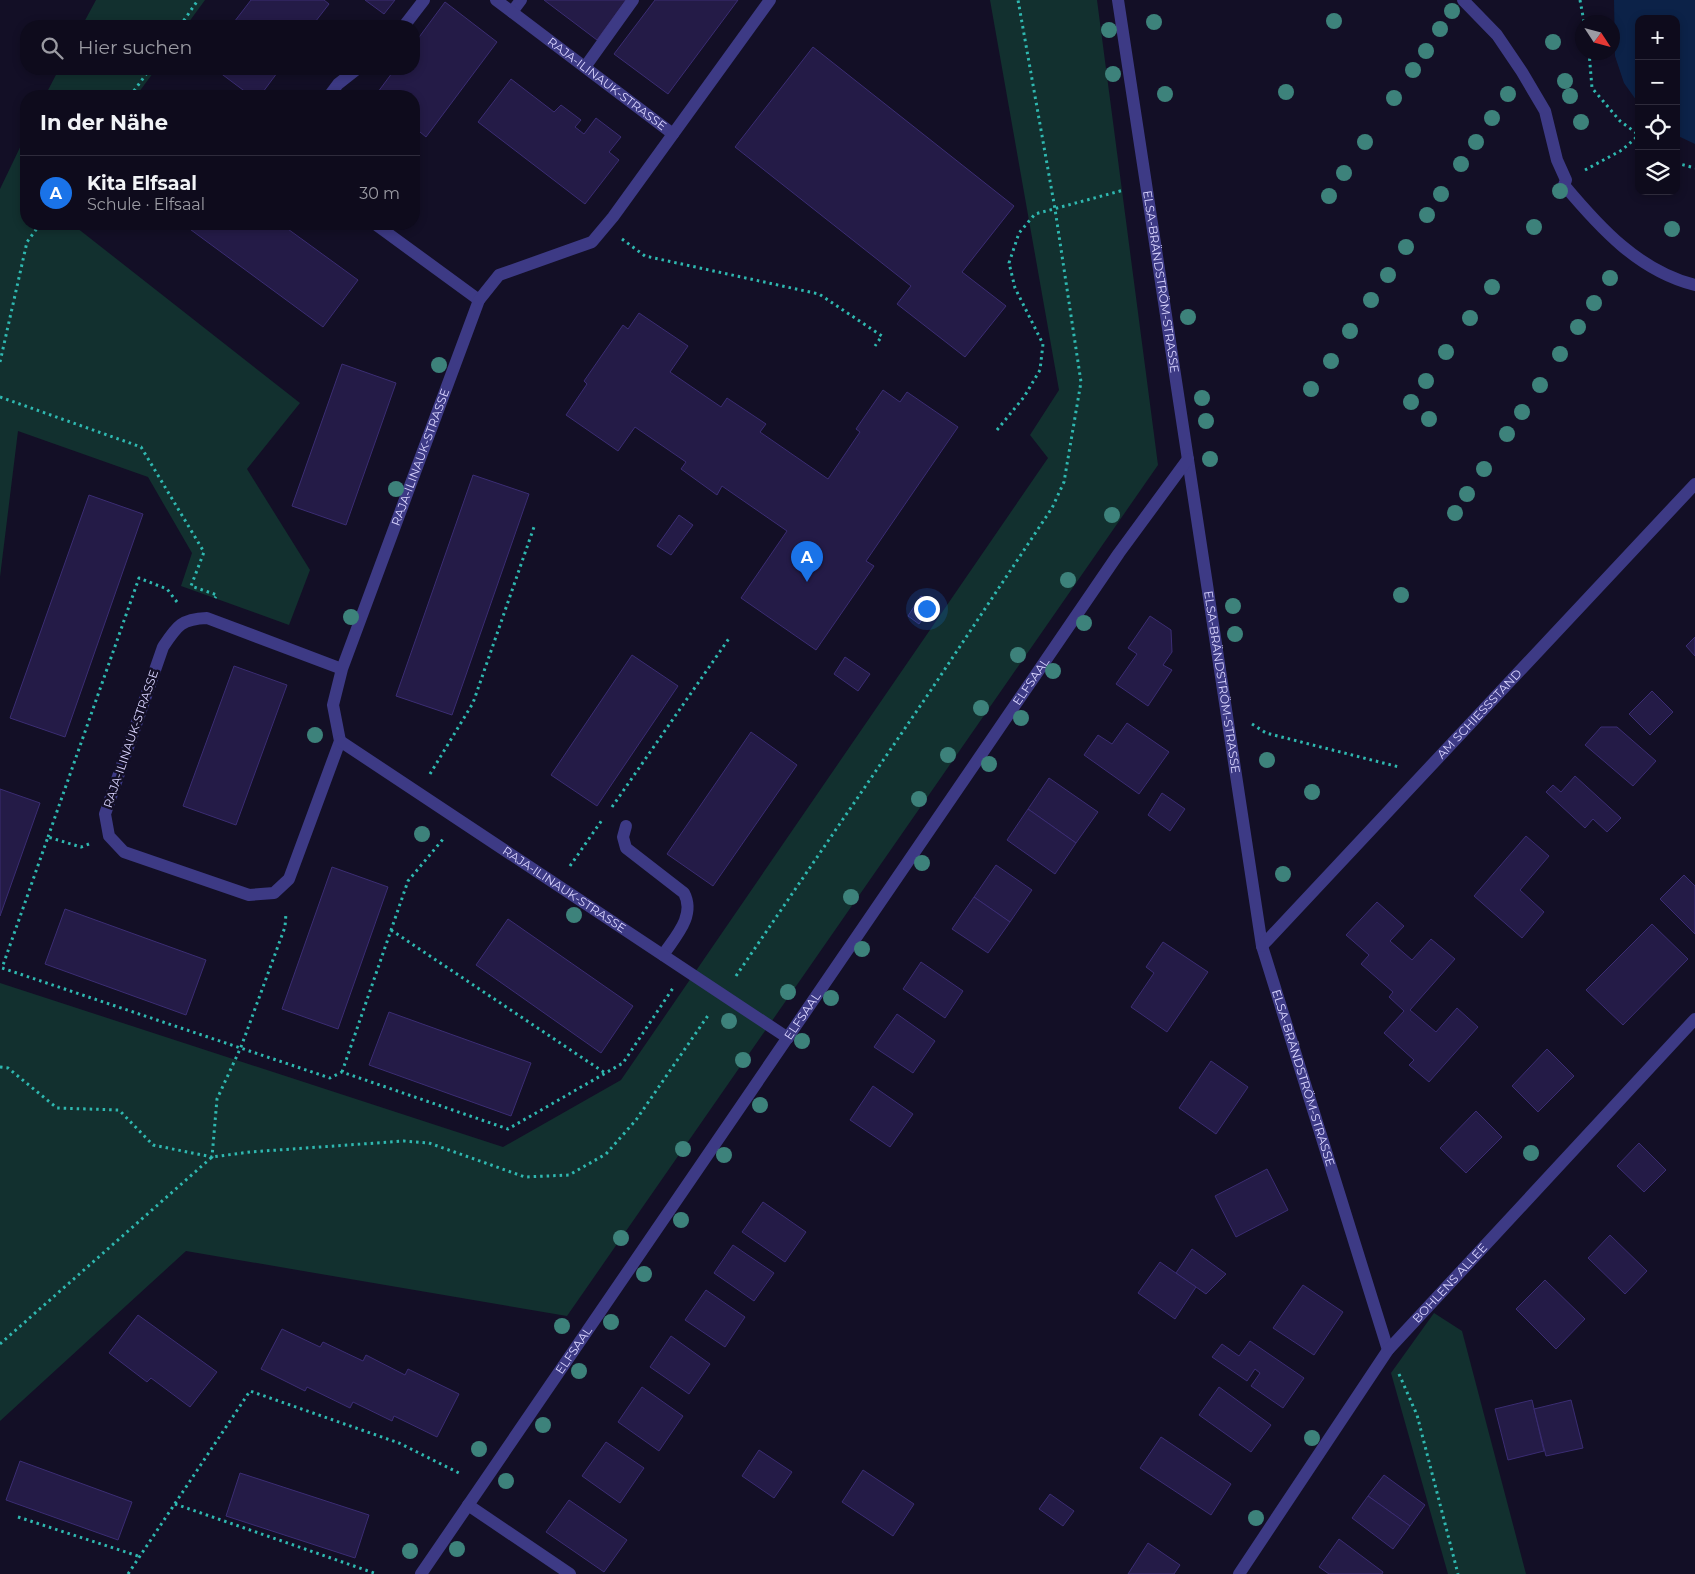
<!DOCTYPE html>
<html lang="de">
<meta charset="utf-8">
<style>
:root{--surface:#0e0b1c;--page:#1c1929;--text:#f1f3f6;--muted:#9b9ba3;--line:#2e2b3b;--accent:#1a73e8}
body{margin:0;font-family:Montserrat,sans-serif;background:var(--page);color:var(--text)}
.controls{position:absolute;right:15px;top:15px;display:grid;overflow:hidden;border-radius:10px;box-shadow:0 2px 8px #0003}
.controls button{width:45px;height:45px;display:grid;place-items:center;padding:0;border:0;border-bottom:1px solid var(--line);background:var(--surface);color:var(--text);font:25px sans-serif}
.compass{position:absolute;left:1575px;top:15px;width:45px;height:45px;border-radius:50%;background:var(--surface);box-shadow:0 2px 8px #0003;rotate:126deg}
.you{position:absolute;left:926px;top:608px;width:18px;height:18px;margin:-12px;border:4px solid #fff;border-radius:50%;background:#1a73e8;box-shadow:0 0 0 8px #1a73e833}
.badge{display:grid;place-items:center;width:32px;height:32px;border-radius:50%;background:var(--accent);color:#fff;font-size:16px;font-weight:700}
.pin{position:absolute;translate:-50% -41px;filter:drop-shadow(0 1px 2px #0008)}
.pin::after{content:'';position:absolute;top:26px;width:18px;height:15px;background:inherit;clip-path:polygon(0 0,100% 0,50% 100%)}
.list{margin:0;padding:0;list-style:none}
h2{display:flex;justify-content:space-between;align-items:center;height:65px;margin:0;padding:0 20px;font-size:21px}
h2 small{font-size:16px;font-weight:400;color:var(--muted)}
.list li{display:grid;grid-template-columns:32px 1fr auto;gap:15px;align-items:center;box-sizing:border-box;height:75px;padding:0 20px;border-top:1px solid var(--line)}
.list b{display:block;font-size:19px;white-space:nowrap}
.list p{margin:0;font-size:16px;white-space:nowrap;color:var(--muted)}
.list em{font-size:16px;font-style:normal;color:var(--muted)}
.icon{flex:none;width:28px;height:28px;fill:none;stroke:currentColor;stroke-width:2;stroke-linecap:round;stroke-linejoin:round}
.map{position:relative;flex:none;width:1695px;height:1574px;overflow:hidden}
.search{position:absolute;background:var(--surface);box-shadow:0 2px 8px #0003;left:20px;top:20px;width:400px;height:55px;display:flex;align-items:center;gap:12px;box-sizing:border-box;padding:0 18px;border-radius:20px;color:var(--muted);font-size:19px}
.panel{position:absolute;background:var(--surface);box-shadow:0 2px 8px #0003;left:20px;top:90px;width:400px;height:140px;border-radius:20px}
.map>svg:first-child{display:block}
.green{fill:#12302f}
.water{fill:#0c2248}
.building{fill:#241b47;stroke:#3b2d73}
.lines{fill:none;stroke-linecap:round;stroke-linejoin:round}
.path{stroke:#2fb8b0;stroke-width:3;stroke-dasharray:2.5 4;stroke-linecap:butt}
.service{stroke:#3d3a85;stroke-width:12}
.minor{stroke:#3d3a85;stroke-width:12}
.tree{fill:#3d827b}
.labels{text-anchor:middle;stroke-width:5;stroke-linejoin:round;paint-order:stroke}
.street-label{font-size:12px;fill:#d9d4ff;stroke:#130f26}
</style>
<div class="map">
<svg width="1695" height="1574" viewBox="0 0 1695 1574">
<rect width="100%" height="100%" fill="#130f26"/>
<g class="green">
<path d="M96,0H205L186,26H82Z"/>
<path d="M990,0H1097L1158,465L567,1316L186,1251L0,1421V983L503,1147L621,1080L1048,458L1030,435L1059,390Z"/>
<path d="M59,69H156L136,96H45Z"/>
<path d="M26,135V224H72L300,403L247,469L310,570L289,625L181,586L192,553L148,477L18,431L0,577V189Z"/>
<path d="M1434,1313L1462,1331L1526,1574H1448L1391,1373Z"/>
</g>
<path class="water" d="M1614,0H1695V144L1676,135V19H1639V104L1624,83L1615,56Z"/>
<g class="building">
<path d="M251,0H324L329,4L312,26H231Z"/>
<path d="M365,0H395L384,14Z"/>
<path d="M544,0H626L597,40Z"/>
<path d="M655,0H738L668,94L614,54Z"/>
<path d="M445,2L497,42L426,137L414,127V96H375L395,69H414V44Z"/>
<path d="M813,47L1014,206L962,272L1006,306L965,357L897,304L911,286L735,147Z"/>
<path d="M215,69H280L260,96H251Z"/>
<path d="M511,79L554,112L561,105L581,120L575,127L584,134L596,118L621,137L609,152L619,160L585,204L478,122Z"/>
<path d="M183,224H281L358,280L323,327Z"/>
<path d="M639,313L688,346L670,372L721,407L727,398L766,424L760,432L828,479L860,432L856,429L883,390L900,402L907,392L958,427L866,561L874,566L816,650L741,598L787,531L722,486L717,495L681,469L686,462L635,427L618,451L566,415L587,384L584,381L623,325L628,329Z"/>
<path d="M342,364L396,383L346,525L292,506Z"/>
<path d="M473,475L529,494L452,715L396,696Z"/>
<path d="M89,495L143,514L65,737L10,718Z"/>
<path d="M679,515L693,525L671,555L657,546Z"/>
<path d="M921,596L933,604L919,624L908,616Z"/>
<path d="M1150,616L1171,630L1172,652L1163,665L1172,670L1148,706L1116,684L1137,654L1128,648Z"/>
<path d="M1695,637V656L1686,646Z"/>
<path d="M632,655L678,686L597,806L551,775Z"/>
<path d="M845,657L870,674L858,691L834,674Z"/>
<path d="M234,666L287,685L236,825L183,806Z"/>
<path d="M1652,691L1673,712L1650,735L1629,714Z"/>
<path d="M1127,723L1169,752L1139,794L1084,755L1098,735L1112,744Z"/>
<path d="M1601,727H1617L1656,761L1633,786L1585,745Z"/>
<path d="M751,732L797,765L713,886L667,854Z"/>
<path d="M1575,776L1621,818L1607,832L1593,819L1585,828L1546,792L1553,785L1561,792Z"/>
<path d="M1049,778L1098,812L1076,843L1028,809Z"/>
<path d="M0,789L40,803L0,916Z"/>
<path d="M1162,793L1185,809L1170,831L1148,815Z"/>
<path d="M1028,809L1076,843L1055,874L1007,840Z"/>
<path d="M1526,836L1549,856L1520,890L1544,912L1522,938L1474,896Z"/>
<path d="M996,865L1032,890L1010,922L974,897Z"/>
<path d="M332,867L388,887L338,1029L282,1009Z"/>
<path d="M1684,875L1695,886V934L1660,899Z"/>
<path d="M974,897L1010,922L988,953L952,929Z"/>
<path d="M1377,902L1404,926L1390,941L1412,960L1431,939L1455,959L1410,1010L1436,1032L1457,1008L1478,1027L1429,1082L1409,1065L1414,1060L1384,1033L1404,1011L1389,997L1393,992L1361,964L1369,955L1346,935Z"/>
<path d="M65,909L206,960L186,1015L45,964Z"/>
<path d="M508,919L633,1006L601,1053L476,965Z"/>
<path d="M1652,924L1688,959L1623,1025L1586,990Z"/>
<path d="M1163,942L1208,972L1167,1032L1131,1007L1154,973L1146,967Z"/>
<path d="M921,962L963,991L945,1018L903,989Z"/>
<path d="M389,1012L531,1063L511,1116L369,1065Z"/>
<path d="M897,1014L935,1041L913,1073L874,1047Z"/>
<path d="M1547,1049L1574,1076L1538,1112L1512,1086Z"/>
<path d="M1211,1061L1248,1087L1216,1134L1179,1108Z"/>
<path d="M873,1086L913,1114L890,1147L850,1120Z"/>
<path d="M1476,1111L1502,1137L1466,1173L1440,1148Z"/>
<path d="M1639,1143L1666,1170L1644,1192L1617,1166Z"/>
<path d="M1267,1169L1288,1210L1236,1237L1215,1196Z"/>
<path d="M763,1202L806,1232L785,1262L742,1232Z"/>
<path d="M1610,1235L1647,1271L1625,1294L1588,1258Z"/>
<path d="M733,1245L774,1273L754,1301L714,1273Z"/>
<path d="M1192,1249L1226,1274L1206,1294L1176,1273Z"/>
<path d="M1160,1262L1196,1287L1175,1319L1138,1293Z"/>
<path d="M1545,1280L1585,1319L1556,1349L1516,1309Z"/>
<path d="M1303,1285L1343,1312L1314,1355L1273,1328Z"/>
<path d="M706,1290L745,1317L725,1347L685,1320Z"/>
<path d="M138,1315L217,1372L190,1407L151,1378L147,1382L109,1353Z"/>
<path d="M282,1329L320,1347L323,1342L363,1361L366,1355L405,1375L408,1369L459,1394L437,1437L394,1416L392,1421L353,1402L350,1408L307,1387L305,1391L261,1369Z"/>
<path d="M671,1336L710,1364L689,1394L650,1367Z"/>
<path d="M1250,1341L1304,1378L1283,1408L1251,1386L1260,1373L1255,1369L1247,1381L1212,1357L1222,1344L1239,1356Z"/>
<path d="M642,1387L683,1416L659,1451L618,1422Z"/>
<path d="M1219,1387L1271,1425L1251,1452L1199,1415Z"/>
<path d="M1532,1400L1544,1451L1508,1460L1495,1409Z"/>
<path d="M1571,1400L1583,1448L1546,1456L1534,1409Z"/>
<path d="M1161,1437L1231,1484L1211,1515L1140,1468Z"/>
<path d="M606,1442L644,1468L620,1503L582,1476Z"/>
<path d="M759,1450L792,1472L774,1498L742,1476Z"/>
<path d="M20,1461L132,1502L118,1540L6,1500Z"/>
<path d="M863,1470L914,1504L893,1536L842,1502Z"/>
<path d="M240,1473L369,1515L355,1558L226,1516Z"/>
<path d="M1384,1475L1425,1505L1410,1526L1368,1496Z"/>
<path d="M1050,1494L1074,1511L1063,1526L1039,1509Z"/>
<path d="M1368,1496L1410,1526L1393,1549L1352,1518Z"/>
<path d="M569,1500L627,1540L604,1572L546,1532Z"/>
<path d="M1339,1539L1383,1572L1382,1574H1329L1319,1567Z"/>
<path d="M1148,1543L1180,1565L1174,1574H1128Z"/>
</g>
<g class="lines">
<g class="path">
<path d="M1580,0L1584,22"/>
<path d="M180,26L198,0"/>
<path d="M1589,52L1592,88L1620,121L1639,135"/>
<path d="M130,96L150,69"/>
<path d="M1676,163L1695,168"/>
<path d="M1585,170L1622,150L1639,135"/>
<path d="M622,239L645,256L819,294L882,336L875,346"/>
<path d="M0,362L27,242L40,224"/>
<path d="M0,397L141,447L204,552L191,586L217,595L215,598"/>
<path d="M997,430L1024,397L1040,370L1043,344L1015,288L1009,263L1019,233L1035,214L1124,190"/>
<path d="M1252,724L1266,733L1399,767"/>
<path d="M430,774L473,703L534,527"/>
<path d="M612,807L730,637"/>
<path d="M48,837L139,578L167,589L177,602"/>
<path d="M89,844L81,847L48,837L2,968L330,1078L342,1072L508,1129L623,1063L673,988"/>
<path d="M570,866L602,820"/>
<path d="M391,930L605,1073"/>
<path d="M736,976L927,696L1052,508L1064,482L1081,382L1055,209L1018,0"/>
<path d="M0,1067L8,1068L57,1108L119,1110L153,1145L212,1157L217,1099L241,1047L285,927L286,913"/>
<path d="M342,1072L408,881L444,838"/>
<path d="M0,1344L212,1157L250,1152L404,1141L429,1143L525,1177L569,1175L606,1154L636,1120L709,1014"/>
<path d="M1399,1374L1417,1415L1458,1574"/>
<path d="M175,1504L377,1574"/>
<path d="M18,1517L141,1557"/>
<path d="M128,1574L250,1391L399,1443L461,1474"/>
</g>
<g class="service">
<path d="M1463,0L1497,35L1522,72L1545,111L1557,160L1566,180L1564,185C1600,228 1639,271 1695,285"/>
<path d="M512,12L521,0"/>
<path d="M585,67L633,0"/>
<path d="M626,826L623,837L626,848L684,893C696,916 675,937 663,955"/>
<path d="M468,1505L570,1574"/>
</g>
<g class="minor">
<path id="s1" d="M496,0L673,134"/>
<path id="s2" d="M1118,0L1262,946L1388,1350"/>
<path d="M404,26L424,0"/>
<path d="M329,96L338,84L357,69"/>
<path d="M375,224L479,300"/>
<path id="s3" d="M342,669L207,618C181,619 177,626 163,647L105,814L109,836L124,852L249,895L274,893L289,879L340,741L333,705L342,669L479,300L499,275L592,242L613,217L770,0"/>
<path id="s4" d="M340,741L788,1038"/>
<path id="s5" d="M1262,946L1695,484"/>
<path id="s6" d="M421,1574L1119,553L1188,459"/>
<path id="s7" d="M1239,1574L1388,1350L1695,1019"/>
</g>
</g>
<g class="tree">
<circle cx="1452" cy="11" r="8"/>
<circle cx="1334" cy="21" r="8"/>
<circle cx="1154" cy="22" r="8"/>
<circle cx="1440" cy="29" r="8"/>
<circle cx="1109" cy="30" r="8"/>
<circle cx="1553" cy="42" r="8"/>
<circle cx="1426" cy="51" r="8"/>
<circle cx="1413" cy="70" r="8"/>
<circle cx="1113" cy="74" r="8"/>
<circle cx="1565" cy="81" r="8"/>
<circle cx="1286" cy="92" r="8"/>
<circle cx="1165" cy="94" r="8"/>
<circle cx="1508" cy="94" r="8"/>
<circle cx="1570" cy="96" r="8"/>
<circle cx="1394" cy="98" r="8"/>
<circle cx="1492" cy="118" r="8"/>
<circle cx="1581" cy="122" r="8"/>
<circle cx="1365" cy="142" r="8"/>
<circle cx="1476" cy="142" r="8"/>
<circle cx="1461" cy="164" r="8"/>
<circle cx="1344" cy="173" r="8"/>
<circle cx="1560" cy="191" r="8"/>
<circle cx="1441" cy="194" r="8"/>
<circle cx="1329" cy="196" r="8"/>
<circle cx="1427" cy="215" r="8"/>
<circle cx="1534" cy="227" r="8"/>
<circle cx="1672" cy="229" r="8"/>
<circle cx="1406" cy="247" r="8"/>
<circle cx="1388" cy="275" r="8"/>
<circle cx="1610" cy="278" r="8"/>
<circle cx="1492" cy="287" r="8"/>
<circle cx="1371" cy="300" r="8"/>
<circle cx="1594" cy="303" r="8"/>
<circle cx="1188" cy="317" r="8"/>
<circle cx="1470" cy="318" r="8"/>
<circle cx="1578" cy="327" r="8"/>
<circle cx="1350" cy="331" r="8"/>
<circle cx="1446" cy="352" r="8"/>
<circle cx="1560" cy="354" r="8"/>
<circle cx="1331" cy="361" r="8"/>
<circle cx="439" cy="365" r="8"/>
<circle cx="1426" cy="381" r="8"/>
<circle cx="1540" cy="385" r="8"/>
<circle cx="1311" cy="389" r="8"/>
<circle cx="1202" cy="398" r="8"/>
<circle cx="1411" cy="402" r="8"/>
<circle cx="1522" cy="412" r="8"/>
<circle cx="1429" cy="419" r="8"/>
<circle cx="1206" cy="421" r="8"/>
<circle cx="1507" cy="434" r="8"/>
<circle cx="1210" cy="459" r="8"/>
<circle cx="1484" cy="469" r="8"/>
<circle cx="396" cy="489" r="8"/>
<circle cx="1467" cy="494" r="8"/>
<circle cx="1455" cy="513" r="8"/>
<circle cx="1112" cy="515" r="8"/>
<circle cx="1068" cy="580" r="8"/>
<circle cx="1401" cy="595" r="8"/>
<circle cx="1233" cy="606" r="8"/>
<circle cx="351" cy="617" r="8"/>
<circle cx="1084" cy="623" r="8"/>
<circle cx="1235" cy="634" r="8"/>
<circle cx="1018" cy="655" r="8"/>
<circle cx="1053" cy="671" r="8"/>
<circle cx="981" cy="708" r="8"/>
<circle cx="1021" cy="718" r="8"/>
<circle cx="315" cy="735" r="8"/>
<circle cx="948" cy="755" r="8"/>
<circle cx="1267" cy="760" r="8"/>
<circle cx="989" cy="764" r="8"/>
<circle cx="1312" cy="792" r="8"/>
<circle cx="919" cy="799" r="8"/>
<circle cx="422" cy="834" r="8"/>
<circle cx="922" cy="863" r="8"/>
<circle cx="1283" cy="874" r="8"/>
<circle cx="851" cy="897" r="8"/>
<circle cx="574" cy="915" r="8"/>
<circle cx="862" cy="949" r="8"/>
<circle cx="788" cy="992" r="8"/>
<circle cx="831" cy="998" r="8"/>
<circle cx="729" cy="1021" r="8"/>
<circle cx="802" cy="1041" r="8"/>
<circle cx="743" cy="1060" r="8"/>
<circle cx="760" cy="1105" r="8"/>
<circle cx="683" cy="1149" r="8"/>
<circle cx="1531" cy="1153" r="8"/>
<circle cx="724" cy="1155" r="8"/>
<circle cx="681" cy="1220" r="8"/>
<circle cx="621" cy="1238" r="8"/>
<circle cx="644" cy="1274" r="8"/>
<circle cx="611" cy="1322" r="8"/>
<circle cx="562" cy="1326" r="8"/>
<circle cx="579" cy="1371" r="8"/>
<circle cx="543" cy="1425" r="8"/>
<circle cx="1312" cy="1438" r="8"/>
<circle cx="479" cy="1449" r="8"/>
<circle cx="506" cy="1481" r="8"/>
<circle cx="1256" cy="1518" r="8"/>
<circle cx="457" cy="1549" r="8"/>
<circle cx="410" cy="1551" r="8"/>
</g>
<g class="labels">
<g class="street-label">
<text dy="4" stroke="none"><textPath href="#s1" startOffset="139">RAJA-ILINAUK-STRASSE</textPath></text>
<text dy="4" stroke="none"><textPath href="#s2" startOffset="285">ELSA-BRÄNDSTRÖM-STRASSE</textPath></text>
<text dy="4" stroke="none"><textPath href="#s3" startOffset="1046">RAJA-ILINAUK-STRASSE</textPath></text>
<text dy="4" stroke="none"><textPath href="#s6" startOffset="1081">ELFSAAL</textPath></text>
<text dy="4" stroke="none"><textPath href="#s2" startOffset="690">ELSA-BRÄNDSTRÖM-STRASSE</textPath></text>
<text dy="4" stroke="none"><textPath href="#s5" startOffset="318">AM SCHIESSSTAND</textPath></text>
<text transform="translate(131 739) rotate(-71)" y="4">RAJA-ILINAUK-STRASSE</text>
<text dy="4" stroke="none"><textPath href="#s4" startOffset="269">RAJA-ILINAUK-STRASSE</textPath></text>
<text dy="4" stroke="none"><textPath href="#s6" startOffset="676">ELFSAAL</textPath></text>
<text dy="4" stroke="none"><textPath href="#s2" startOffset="1095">ELSA-BRÄNDSTRÖM-STRASSE</textPath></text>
<text dy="4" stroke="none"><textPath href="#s7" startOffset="360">BOHLENS ALLEE</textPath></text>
<text dy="4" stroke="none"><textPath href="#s6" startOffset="271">ELFSAAL</textPath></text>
</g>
</g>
</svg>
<div class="controls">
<button>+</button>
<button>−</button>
<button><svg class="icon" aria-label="locate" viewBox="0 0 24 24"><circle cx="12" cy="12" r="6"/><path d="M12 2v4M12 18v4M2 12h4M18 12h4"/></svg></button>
<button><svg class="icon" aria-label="layers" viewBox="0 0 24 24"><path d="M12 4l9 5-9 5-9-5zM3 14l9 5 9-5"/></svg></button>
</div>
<svg class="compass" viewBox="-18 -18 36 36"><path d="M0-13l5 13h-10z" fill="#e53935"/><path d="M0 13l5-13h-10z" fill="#9b9ba3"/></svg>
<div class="you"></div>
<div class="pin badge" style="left:807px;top:582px">A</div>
<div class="search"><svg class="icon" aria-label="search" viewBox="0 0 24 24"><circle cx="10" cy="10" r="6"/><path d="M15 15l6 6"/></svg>Hier suchen</div>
<section class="panel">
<h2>In der Nähe<small></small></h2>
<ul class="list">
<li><span class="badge">A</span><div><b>Kita Elfsaal</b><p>Schule · Elfsaal</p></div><em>30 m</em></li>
</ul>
</section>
</div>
